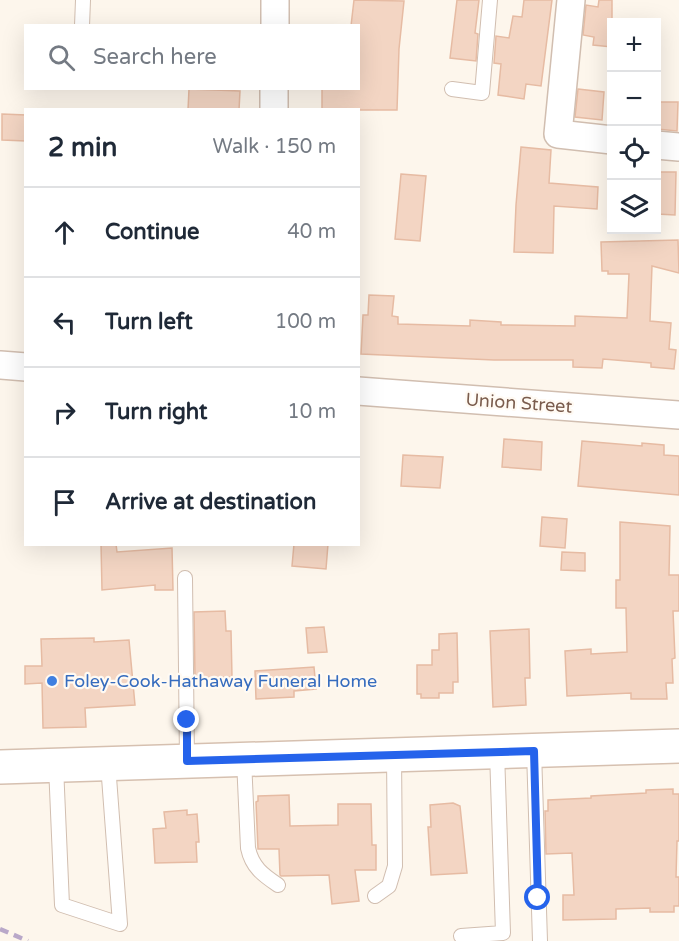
<!DOCTYPE html>
<meta charset="utf-8">
<style>
:root{--surface:#fff;--page:#f2f2f3;--text:#1f2937;--muted:#747a83;--line:#e0e1e3}
body{margin:0;font-family:"Varela Round",sans-serif;background:var(--page);color:var(--text)}
.controls{position:absolute;right:18px;top:18px;display:grid;overflow:hidden;border-radius:0px;box-shadow:0 6px 24px #0002}
.controls button{width:54px;height:54px;display:grid;place-items:center;padding:0;border:0;border-bottom:2px solid var(--line);background:var(--surface);color:var(--text);font:30px sans-serif}
.stop{position:absolute;width:18px;height:18px;margin:-14px;border:4px solid #2563eb;border-radius:50%;background:#fff}
.stop.end{background:#2563eb;border-color:#fff;box-shadow:0 2px 6px #0008}
.list{margin:0;padding:0;list-style:none}
h2{display:flex;justify-content:space-between;align-items:center;height:78px;margin:0;padding:0 24px;font-size:26px}
h2 small{font-size:20px;font-weight:400;color:var(--muted)}
.list li{display:grid;grid-template-columns:39px 1fr auto;gap:18px;align-items:center;box-sizing:border-box;height:90px;padding:0 24px;border-top:2px solid var(--line)}
.list b{display:block;font-size:22px;white-space:nowrap}
.list em{font-size:20px;font-style:normal;color:var(--muted)}
.icon{flex:none;width:33px;height:33px;fill:none;stroke:currentColor;stroke-width:2;stroke-linecap:round;stroke-linejoin:round}
.map{position:relative;flex:none;width:679px;height:941px;overflow:hidden}
.search{position:absolute;background:var(--surface);box-shadow:0 6px 24px #0002;left:24px;top:24px;width:336px;height:66px;display:flex;align-items:center;gap:15px;box-sizing:border-box;padding:0 21px;border-radius:0px;color:var(--muted);font-size:22px}
.panel{position:absolute;background:var(--surface);box-shadow:0 6px 24px #0002;left:24px;top:108px;width:336px;height:438px;border-radius:0px}
.map>svg:first-child{display:block}
.building{fill:#f3d5c3;stroke:#e6bba3;stroke-width:1.5}
.lines{fill:none;stroke-linecap:round;stroke-linejoin:round}
.service-casing{stroke:#d1beb0;stroke-width:16}
.minor-casing{stroke:#d1beb0;stroke-width:30}
.secondary-casing{stroke:#d6c0b0;stroke-width:36}
.service{stroke:#fff;stroke-width:14}
.minor{stroke:#fff;stroke-width:27}
.secondary{stroke:#fff;stroke-width:33}
.rail{stroke:#b9a8c9;stroke-width:4.5;stroke-dasharray:9 6;stroke-linecap:butt}
.route{stroke:#2563eb;stroke-width:8}
.shop-dot{fill:#3f7fe0;stroke:#fffaf3;stroke-width:2}
.labels{text-anchor:middle;stroke-width:4.5;stroke-linejoin:round;paint-order:stroke}
.street-label{font-size:18px;fill:#7a5c4d;stroke:#fffaf3}
.shop-label{font-size:18px;fill:#366cbe;stroke:#fffaf3;text-anchor:start}
</style>
<div class="map">
<svg width="679" height="941" viewBox="0 0 679 941">
<rect width="100%" height="100%" fill="#fdf6ec"/>
<g class="building">
<path d="M354,0L404,1L399,49L397,110H322V88H358V26H351Z"/>
<path d="M457,0H479L475,33L478,34L476,61L450,58Z"/>
<path d="M524,0H552L541,86L526,84L524,99L498,95L501,64L494,63L496,36L509,38L513,16L522,17Z"/>
<path d="M599,0H612V47L593,45L594,37L583,35L586,5L598,7Z"/>
<path d="M189,89L240,91L239,110H188Z"/>
<path d="M578,89L604,92L602,120L575,117Z"/>
<path d="M657,102H678L677,131L657,129Z"/>
<path d="M2,114L26,115V141L2,140Z"/>
<path d="M521,147L551,150L549,183L598,187L597,209L554,206L553,253L514,252L516,205Z"/>
<path d="M657,172H676L675,215L657,214Z"/>
<path d="M401,174L426,176L420,241L395,239Z"/>
<path d="M678,240L679,273L652,266L650,321L671,323L669,349L676,350L674,369L651,367V363L603,359L602,368L573,367V360H494L361,354L363,315H368L369,295L394,296L392,316L398,317V324L470,326V320L501,322V325L575,326V316L627,318L629,274H608V271H602L601,242Z"/>
<path d="M504,439L542,442L541,470L502,467Z"/>
<path d="M582,441L642,446V443L664,445V455L679,456V495L578,486Z"/>
<path d="M403,455L443,457L440,488L401,486Z"/>
<path d="M542,517L567,519L565,548L540,546Z"/>
<path d="M620,522L670,526L669,575H679V611H673L675,658L672,659L673,683H666L667,699H631V693L567,696L565,651L591,649V654L627,652L626,608H616V580H620Z"/>
<path d="M101,544H116L117,552L172,548L173,590H155V585L102,590Z"/>
<path d="M294,544H328L326,569L292,566Z"/>
<path d="M562,552L585,553V571L561,570Z"/>
<path d="M225,611L226,631H231L232,677L195,678L194,612Z"/>
<path d="M324,627L327,652L308,653L306,628Z"/>
<path d="M529,629L530,678H525L526,705L493,707L490,631Z"/>
<path d="M457,633L458,682H453V693H439V698H421V694H417V665H432V650H439V634Z"/>
<path d="M94,638V642L129,640L135,705L85,708L86,727L43,728L42,683L25,684V666H42L41,639Z"/>
<path d="M314,667L316,689L294,691V697L256,699L255,671Z"/>
<path d="M673,789V794H679V841H677L676,877H679V906H674V912H650V908L616,909V919L563,920V895H574L572,853L546,854L545,811H548V800L591,798V796L646,793V790Z"/>
<path d="M289,795L290,826L338,825V804H371L372,845H376V870H355L359,901L332,904L329,875L281,876L280,875L279,849H258L256,802L258,801V796Z"/>
<path d="M453,803L460,806L467,873L431,875L428,827H431L430,805Z"/>
<path d="M187,810V815L197,814L199,842H196L197,862L155,863L153,829L166,828L164,812Z"/>
</g>
<g class="lines">
<g class="service-casing">
<g id="service">
<path d="M82,26L83,0"/>
<path d="M452,89L482,93L490,0"/>
<path d="M185,578L187,761"/>
<path d="M534,751L540,941"/>
<path d="M244,760L248,848C252,867 263,875 278,885"/>
<path d="M56,766L62,905L120,924L108,764"/>
<path d="M375,896L389,886L395,866L394,755"/>
<path d="M461,936L503,933L497,752"/>
</g>
</g>
<g class="minor-casing">
<g id="minor">
<path d="M571,0L558,134L612,140"/>
<path d="M275,26V0"/>
<path d="M274,110V88"/>
<path d="M656,145L679,147"/>
<path d="M0,365L26,367"/>
<path d="M358,391L679,415"/>
</g>
</g>
<g class="secondary-casing">
<path id="secondary" d="M0,767L679,746"/>
</g>
<use href="#service" class="service"/>
<use href="#minor" class="minor"/>
<use href="#secondary" class="secondary"/>
<path class="rail" d="M0,929L28,941"/>
</g>
<g class="lines">
<path class="route" d="M187,720V761L534,751L538,898"/>
</g>
<circle class="shop-dot" cx="52" cy="681" r="6"/>
<g class="labels">
<g class="street-label">
<text transform="translate(519 403) rotate(4)" y="6">Union Street</text>
</g>
<g class="shop-label">
<text x="64" y="687">Foley-Cook-Hathaway Funeral Home</text>
</g>
</g>
</svg>
<div class="controls">
<button>+</button>
<button>−</button>
<button><svg class="icon" aria-label="locate" viewBox="0 0 24 24"><circle cx="12" cy="12" r="6"/><path d="M12 2v4M12 18v4M2 12h4M18 12h4"/></svg></button>
<button><svg class="icon" aria-label="layers" viewBox="0 0 24 24"><path d="M12 4l9 5-9 5-9-5zM3 14l9 5 9-5"/></svg></button>
</div>
<div class="stop" style="left:538px;top:898px"></div>
<div class="stop end" style="left:187px;top:720px"></div>
<div class="search"><svg class="icon" aria-label="search" viewBox="0 0 24 24"><circle cx="10" cy="10" r="6"/><path d="M15 15l6 6"/></svg>Search here</div>
<section class="panel">
<h2>2 min<small>Walk · 150 m</small></h2>
<ul class="list">
<li><svg class="icon" aria-label="ahead" viewBox="0 0 24 24"><path d="M12 20V5M6 11l6-6 6 6"/></svg><div><b>Continue</b></div><em>40 m</em></li>
<li><svg class="icon" aria-label="left" viewBox="0 0 24 24"><path d="M17 20v-9H6M10 6l-5 5 5 5"/></svg><div><b>Turn left</b></div><em>100 m</em></li>
<li><svg class="icon" aria-label="right" viewBox="0 0 24 24"><path d="M7 20v-9h11M14 6l5 5-5 5"/></svg><div><b>Turn right</b></div><em>10 m</em></li>
<li><svg class="icon" aria-label="arrive" viewBox="0 0 24 24"><path d="M6 21V4h12l-3 4 3 4H6"/></svg><div><b>Arrive at destination</b></div></li>
</ul>
</section>
</div>
